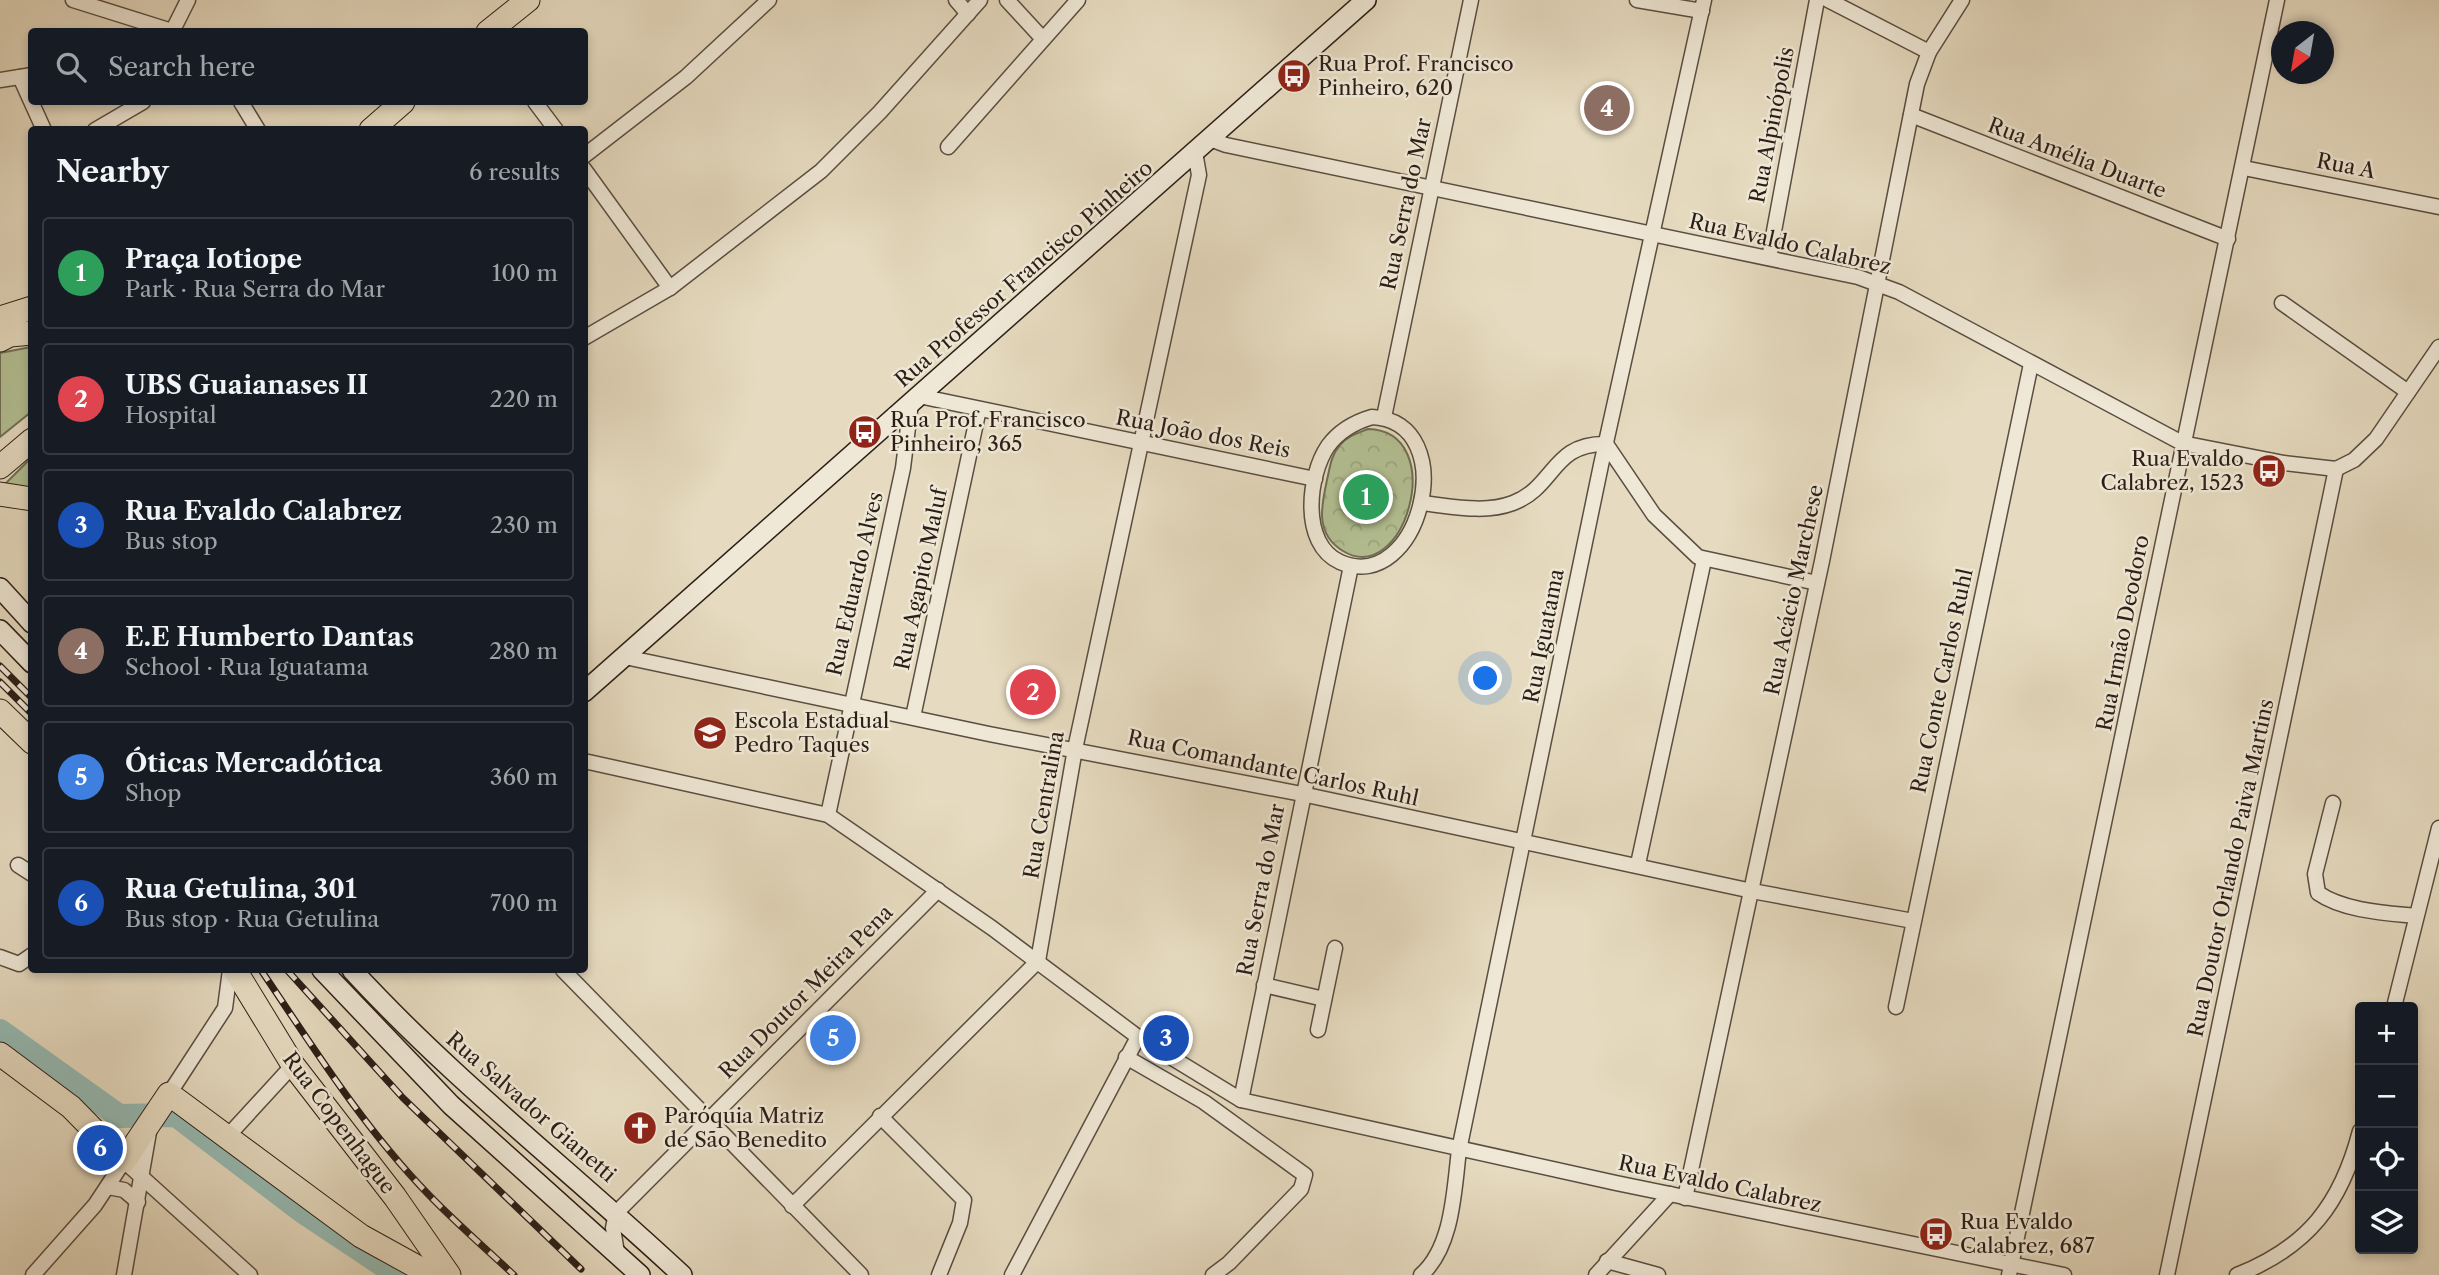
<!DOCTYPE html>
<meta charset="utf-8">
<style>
:root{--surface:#171b24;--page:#20242c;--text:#f1f3f6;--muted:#9ea1a6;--line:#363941;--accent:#0f766e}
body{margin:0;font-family:"Libre Caslon Text",serif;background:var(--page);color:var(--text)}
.controls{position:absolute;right:21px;bottom:21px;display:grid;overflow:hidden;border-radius:7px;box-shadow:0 4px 10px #0003}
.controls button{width:63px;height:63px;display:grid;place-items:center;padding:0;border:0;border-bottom:2px solid var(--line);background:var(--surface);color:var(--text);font:35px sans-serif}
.compass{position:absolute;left:2271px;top:21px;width:63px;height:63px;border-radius:50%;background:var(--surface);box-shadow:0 4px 10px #0003;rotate:211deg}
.you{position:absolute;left:1486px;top:679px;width:24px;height:24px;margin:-18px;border:5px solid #fff;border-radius:50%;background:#1a73e8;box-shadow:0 0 0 10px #1a73e833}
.badge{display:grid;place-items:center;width:46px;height:46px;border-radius:50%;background:var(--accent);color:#fff;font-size:23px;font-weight:700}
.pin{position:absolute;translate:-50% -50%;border:4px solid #fff;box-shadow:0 2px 7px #0006}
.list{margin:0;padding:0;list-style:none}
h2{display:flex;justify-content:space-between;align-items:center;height:91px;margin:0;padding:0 28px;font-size:30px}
h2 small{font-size:23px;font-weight:400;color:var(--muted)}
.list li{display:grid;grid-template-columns:46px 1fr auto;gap:21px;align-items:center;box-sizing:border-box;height:112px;margin:0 14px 14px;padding:0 14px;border:2px solid var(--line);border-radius:7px}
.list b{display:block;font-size:26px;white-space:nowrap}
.list p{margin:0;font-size:23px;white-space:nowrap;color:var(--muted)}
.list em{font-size:23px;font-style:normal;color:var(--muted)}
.icon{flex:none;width:38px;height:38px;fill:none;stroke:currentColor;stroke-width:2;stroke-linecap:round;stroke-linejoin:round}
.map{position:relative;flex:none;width:2439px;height:1275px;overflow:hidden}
.search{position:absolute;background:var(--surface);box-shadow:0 4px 10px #0003;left:28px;top:28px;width:560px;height:77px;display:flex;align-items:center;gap:18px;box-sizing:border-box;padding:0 24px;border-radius:7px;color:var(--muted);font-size:26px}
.panel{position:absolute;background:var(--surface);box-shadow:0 4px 10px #0003;left:28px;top:126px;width:560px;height:847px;border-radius:7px}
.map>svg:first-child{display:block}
.green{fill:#b3c093;stroke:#6f6f55;stroke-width:2}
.forest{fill:url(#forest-crowns);stroke:#6f6f55;stroke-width:2}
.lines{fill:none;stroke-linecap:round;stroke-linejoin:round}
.river{stroke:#96bbb4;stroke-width:24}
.street-casing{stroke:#5a4d41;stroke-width:17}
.secondary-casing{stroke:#2b1e17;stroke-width:22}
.primary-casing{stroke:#2b1e17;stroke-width:25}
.street{stroke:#efe8d6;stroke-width:14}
.secondary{stroke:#efe8d6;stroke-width:19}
.primary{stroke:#e6dbc0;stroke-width:23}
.rail-casing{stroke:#2b1e17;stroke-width:7}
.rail{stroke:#efe8d6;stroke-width:4.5;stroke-dasharray:13;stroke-linecap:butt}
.labels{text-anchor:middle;stroke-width:5;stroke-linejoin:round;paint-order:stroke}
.poi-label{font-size:21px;fill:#2b1e17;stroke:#efe8d6;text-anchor:start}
.street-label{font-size:21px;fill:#2b1e17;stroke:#efe8d6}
</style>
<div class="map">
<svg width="2439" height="1275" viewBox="0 0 2439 1275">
<defs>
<pattern id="forest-crowns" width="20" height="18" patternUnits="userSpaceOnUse" patternTransform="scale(1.75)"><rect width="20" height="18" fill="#b3c093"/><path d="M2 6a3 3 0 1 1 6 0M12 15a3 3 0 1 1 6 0" fill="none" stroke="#9aa57e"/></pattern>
</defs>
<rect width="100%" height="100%" fill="#e6dbc0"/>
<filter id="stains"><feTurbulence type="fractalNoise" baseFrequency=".00286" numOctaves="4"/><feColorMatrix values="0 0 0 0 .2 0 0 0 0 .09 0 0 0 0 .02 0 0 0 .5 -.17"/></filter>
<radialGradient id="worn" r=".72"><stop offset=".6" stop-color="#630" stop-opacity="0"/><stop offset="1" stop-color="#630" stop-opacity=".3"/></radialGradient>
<g class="green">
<path d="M31,347V412L0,437V353Z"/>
<path d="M31,458V489L5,484Z"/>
</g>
<path class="forest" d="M1368,429C1450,431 1405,589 1343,551C1315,534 1321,507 1327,480C1330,467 1331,455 1340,445C1347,436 1358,433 1368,429Z"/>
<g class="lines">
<path class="river" d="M0,1031L119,1116L176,1115L302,1211L398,1275"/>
<g class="street-casing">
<g id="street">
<path d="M73,0L175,32"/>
<path d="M956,0L968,14"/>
<path d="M1007,0L1042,38"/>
<path d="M1637,0L1702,11"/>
<path d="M1828,0L1929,52"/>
<path d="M173,30L188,0"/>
<path d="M20,77L44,130"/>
<path d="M0,80L32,75"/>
<path d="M241,102L258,130"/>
<path d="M535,102L556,130"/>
<path d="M1911,115L2228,239"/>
<path d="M95,130L143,102"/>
<path d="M1210,139L1226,145L1858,277L1899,292L2182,443L2284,463L2336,469L2354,460L2376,439L2439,347"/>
<path d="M948,147L1078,0"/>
<path d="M584,156L686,77L769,0"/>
<path d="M2244,168L2439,207"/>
<path d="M584,169L670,288"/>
<path d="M1769,258L1817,0"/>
<path d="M2282,303L2408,392"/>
<path d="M584,338L670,288L821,171L880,112L980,0"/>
<path d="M919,396L1315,479"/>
<path d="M1372,417C1464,421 1420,597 1340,562C1300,544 1308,475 1328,446C1339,431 1355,422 1372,417Z"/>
<path d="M1384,417L1471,0"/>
<path d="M1421,503C1451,506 1484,514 1513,503C1555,487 1552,443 1606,444L1654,515L1698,557L1817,583"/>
<path d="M625,657L989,734L1302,794L1752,891L1913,921"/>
<path d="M913,717L979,409"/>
<path d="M584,761L828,815L992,928L1138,1037L1241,1100L1616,1183L2064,1275"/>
<path d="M2333,803L2315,874L2318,893C2344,911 2386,913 2416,916"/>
<path d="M828,815L903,468L911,403"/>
<path d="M1638,864L1704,560"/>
<path d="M18,865L32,874"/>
<path d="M0,957L19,964L32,955"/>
<path d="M563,970L861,1275"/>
<path d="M1264,985L1324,999"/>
<path d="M1896,1007L2031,364"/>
<path d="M2394,1007L2439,828"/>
<path d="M1318,1030L1335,948"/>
<path d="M1126,1057L1204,1102L1305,1175L1301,1189L1229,1263L1213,1275"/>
<path d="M169,1094L225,1008L230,970"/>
<path d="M1241,1100L1351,566"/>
<path d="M880,1116L964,1200L960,1223L939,1275"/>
<path d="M226,1138L293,1065"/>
<path d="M108,1187L124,1190L138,1202"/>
<path d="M1685,1198L1822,561L1917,84L1929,52L1962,0"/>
<path d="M792,1206L1038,961L1075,749L1199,175L1195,152"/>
<path d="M617,1253L613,1228L616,1213L938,890"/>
<path d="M1607,1261L1658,1275"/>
<path d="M33,1275L95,1205L124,1161L250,1275"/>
<path d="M124,1275L149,1132"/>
<path d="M1012,1275L1138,1037"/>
<path d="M1421,1275C1453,1247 1454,1190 1459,1150L1601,465L1704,0"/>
<path d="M1596,1275L1670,1194"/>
<path d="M2009,1275L2277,0"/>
<path d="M2167,1275L2336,469"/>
<path d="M2237,1275C2308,1247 2341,1204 2360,1131"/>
</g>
</g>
<g class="secondary-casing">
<g id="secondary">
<path d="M0,588L32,623"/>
<path d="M0,630L32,663"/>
<path d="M584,692L1366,0"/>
<path d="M322,970L451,1105L640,1275"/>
<path d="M352,970C453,1080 573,1173 682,1275"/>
</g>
</g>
<g class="primary-casing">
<g id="primary">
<path d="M488,32L528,0"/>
<path d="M371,130L403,102"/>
<path d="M0,318L32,308"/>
<path d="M0,340L10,335L32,333"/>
<path d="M0,467L32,440"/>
<path d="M0,494L32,499"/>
<path d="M0,711L32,742"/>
<path d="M235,970L293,1065L395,1197L449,1275"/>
<path d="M0,1054L71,1107L124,1161L169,1094L361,1236L419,1268L447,1273"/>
</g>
</g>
<use href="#street" class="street"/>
<use href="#secondary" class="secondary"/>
<use href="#primary" class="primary"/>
<g class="rail-casing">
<g id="rail">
<path d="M0,666L32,698"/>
<path d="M0,682L32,714"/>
<path d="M261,970C313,1047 363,1127 428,1194C455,1222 485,1248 514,1275"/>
<path d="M287,970L403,1098L581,1269"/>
</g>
</g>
<use href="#rail" class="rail"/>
</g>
<defs>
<g id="bus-disc" transform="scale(1.75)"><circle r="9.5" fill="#8f2418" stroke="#efe8d6"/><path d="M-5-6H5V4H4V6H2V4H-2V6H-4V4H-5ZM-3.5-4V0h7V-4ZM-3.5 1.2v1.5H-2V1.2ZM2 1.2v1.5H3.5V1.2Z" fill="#fff"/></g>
<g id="school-disc" transform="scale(1.75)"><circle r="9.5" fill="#8f2418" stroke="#efe8d6"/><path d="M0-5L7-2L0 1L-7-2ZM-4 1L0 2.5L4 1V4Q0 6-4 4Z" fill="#fff"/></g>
<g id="church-disc" transform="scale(1.75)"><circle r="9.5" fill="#8f2418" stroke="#efe8d6"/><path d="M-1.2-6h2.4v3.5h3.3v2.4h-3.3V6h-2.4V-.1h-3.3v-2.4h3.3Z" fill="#fff"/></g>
</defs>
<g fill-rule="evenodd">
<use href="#bus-disc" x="1294" y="76"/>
<use href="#bus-disc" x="865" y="432"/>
<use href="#bus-disc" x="2269" y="471"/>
<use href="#school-disc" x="710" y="733"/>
<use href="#church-disc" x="640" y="1128"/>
<use href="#bus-disc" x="1936" y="1234"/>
</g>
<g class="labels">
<g class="poi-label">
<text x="1318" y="71">Rua Prof. Francisco<tspan x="1318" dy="24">Pinheiro, 620</tspan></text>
<text x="890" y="427">Rua Prof. Francisco<tspan x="890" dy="24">Pinheiro, 365</tspan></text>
<text x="2244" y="466" text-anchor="end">Rua Evaldo<tspan x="2244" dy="24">Calabrez, 1523</tspan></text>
<text x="734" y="728">Escola Estadual<tspan x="734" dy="24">Pedro Taques</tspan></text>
<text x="664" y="1123">Paróquia Matriz<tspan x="664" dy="24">de São Benedito</tspan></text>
<text x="1960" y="1229">Rua Evaldo<tspan x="1960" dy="24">Calabrez, 687</tspan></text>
</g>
<g class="street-label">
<text transform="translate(1772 125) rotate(-79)" y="7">Rua Alpinópolis</text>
<text transform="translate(2077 158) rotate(21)" y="7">Rua Amélia Duarte</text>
<text transform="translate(2346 166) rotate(11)" y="7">Rua A</text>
<text transform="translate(1406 204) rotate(-78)" y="7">Rua Serra do Mar</text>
<text transform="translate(1790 244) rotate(13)" y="7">Rua Evaldo Calabrez</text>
<text transform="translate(1024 274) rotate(-41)" y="7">Rua Professor Francisco Pinheiro</text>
<text transform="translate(1203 434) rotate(11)" y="7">Rua João dos Reis</text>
<text transform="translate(921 579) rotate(-78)" y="7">Rua Agapito Maluf</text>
<text transform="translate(855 584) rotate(-77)" y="7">Rua Eduardo Alves</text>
<text transform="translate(1794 590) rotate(-78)" y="7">Rua Acácio Marchese</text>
<text transform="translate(2123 633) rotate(-79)" y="7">Rua Irmão Deodoro</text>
<text transform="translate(1544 636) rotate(-79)" y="7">Rua Iguatama</text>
<text transform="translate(1942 681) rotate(-78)" y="7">Rua Conte Carlos Ruhl</text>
<text transform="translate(1273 768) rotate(12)" y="7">Rua Comandante Carlos Ruhl</text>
<text transform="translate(1044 805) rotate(-80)" y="7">Rua Centralina</text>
<text transform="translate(2231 868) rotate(-78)" y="7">Rua Doutor Orlando Paiva Martins</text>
<text transform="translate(1261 890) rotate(-79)" y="7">Rua Serra do Mar</text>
<text transform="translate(806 992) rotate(-45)" y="7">Rua Doutor Meira Pena</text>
<text transform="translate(531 1107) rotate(41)" y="7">Rua Salvador Gianetti</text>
<text transform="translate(339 1123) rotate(53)" y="7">Rua Copenhague</text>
<text transform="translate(1720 1184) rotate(12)" y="7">Rua Evaldo Calabrez</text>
</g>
</g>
<rect width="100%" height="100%" filter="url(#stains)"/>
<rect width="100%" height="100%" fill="url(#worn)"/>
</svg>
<div class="controls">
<button>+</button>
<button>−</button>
<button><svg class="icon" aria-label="locate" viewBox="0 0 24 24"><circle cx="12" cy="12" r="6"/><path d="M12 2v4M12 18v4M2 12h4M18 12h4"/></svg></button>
<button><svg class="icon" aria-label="layers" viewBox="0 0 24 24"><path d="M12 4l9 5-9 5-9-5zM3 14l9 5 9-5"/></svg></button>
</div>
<svg class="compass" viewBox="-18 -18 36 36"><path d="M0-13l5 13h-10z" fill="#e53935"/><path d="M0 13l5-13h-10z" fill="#9ea1a6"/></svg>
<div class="you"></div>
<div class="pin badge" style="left:1366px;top:497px;background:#2e9e5b">1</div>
<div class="pin badge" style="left:1033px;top:692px;background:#e0444e">2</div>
<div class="pin badge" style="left:1166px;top:1038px;background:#1a4fb4">3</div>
<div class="pin badge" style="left:1607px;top:108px;background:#8d6e63">4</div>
<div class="pin badge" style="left:833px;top:1038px;background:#3f7fe0">5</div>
<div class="pin badge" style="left:100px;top:1148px;background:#1a4fb4">6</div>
<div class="search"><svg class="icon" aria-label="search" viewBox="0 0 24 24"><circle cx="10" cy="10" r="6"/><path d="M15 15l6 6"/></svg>Search here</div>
<section class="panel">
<h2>Nearby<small>6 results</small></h2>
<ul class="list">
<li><span class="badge" style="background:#2e9e5b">1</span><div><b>Praça Iotiope</b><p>Park · Rua Serra do Mar</p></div><em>100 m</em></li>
<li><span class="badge" style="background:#e0444e">2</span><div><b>UBS Guaianases II</b><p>Hospital</p></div><em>220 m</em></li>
<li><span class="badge" style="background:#1a4fb4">3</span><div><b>Rua Evaldo Calabrez</b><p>Bus stop</p></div><em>230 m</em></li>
<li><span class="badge" style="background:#8d6e63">4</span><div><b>E.E Humberto Dantas</b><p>School · Rua Iguatama</p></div><em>280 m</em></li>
<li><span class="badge" style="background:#3f7fe0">5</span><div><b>Óticas Mercadótica</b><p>Shop</p></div><em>360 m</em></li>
<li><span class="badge" style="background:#1a4fb4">6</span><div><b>Rua Getulina, 301</b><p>Bus stop · Rua Getulina</p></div><em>700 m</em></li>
</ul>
</section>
</div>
